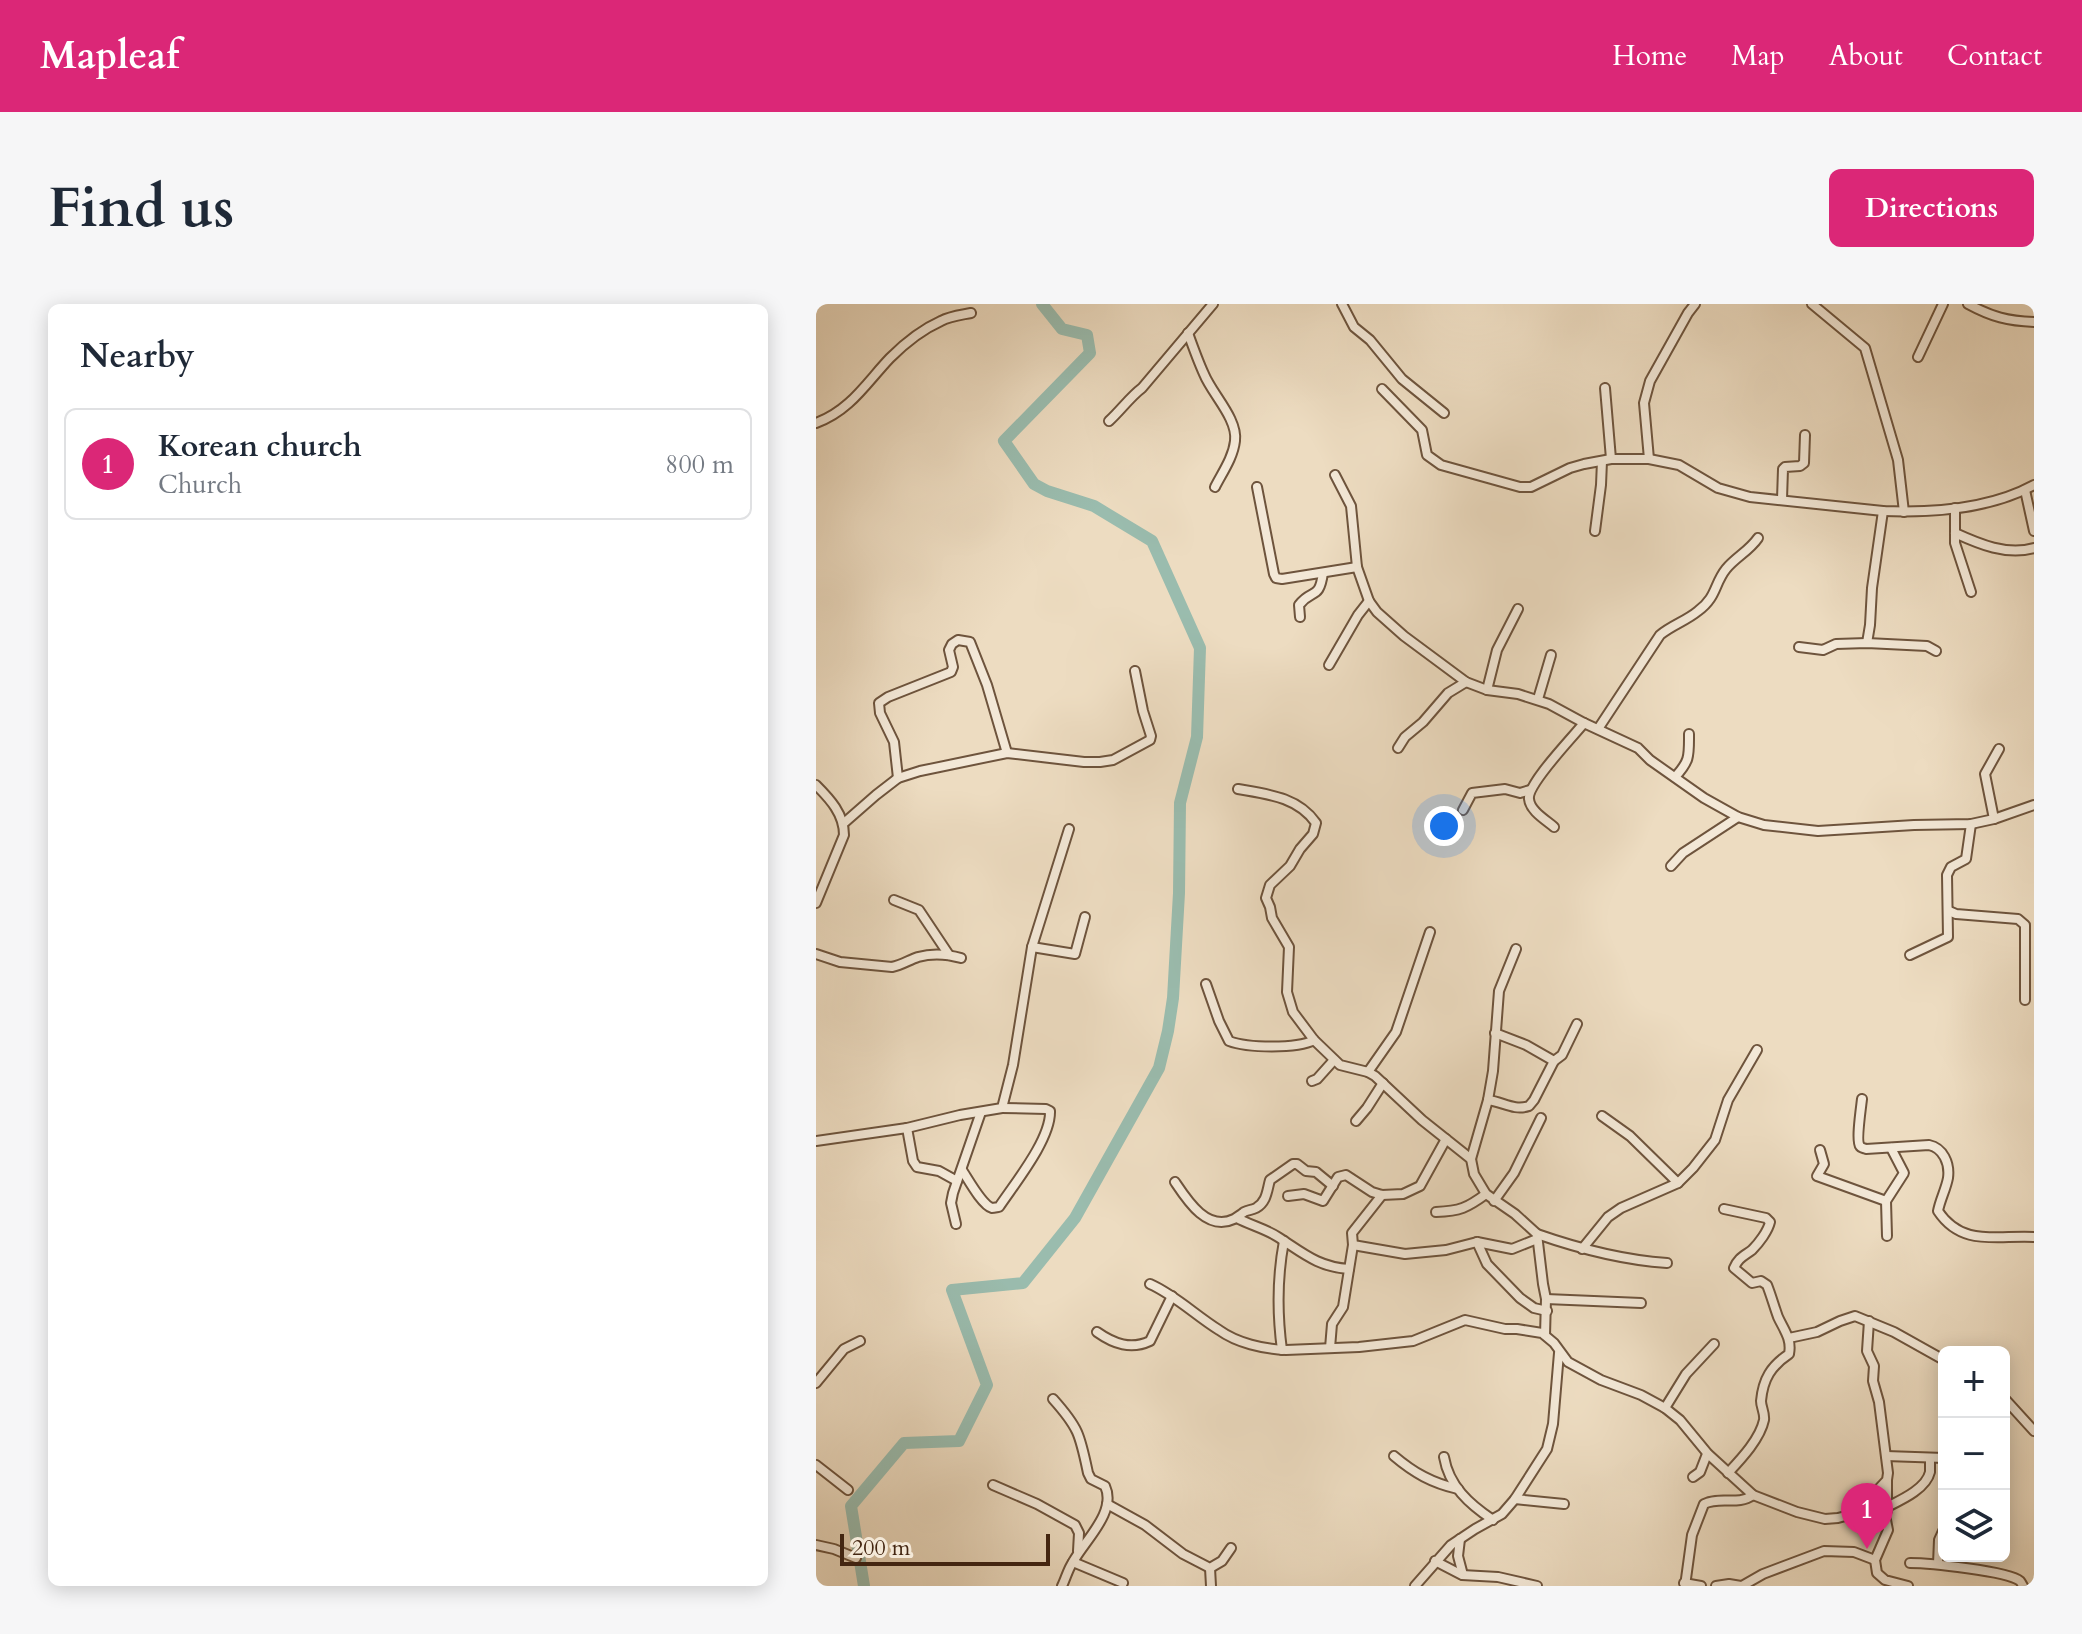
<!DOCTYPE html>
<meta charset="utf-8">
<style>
:root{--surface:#fff;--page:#f6f6f7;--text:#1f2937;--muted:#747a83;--line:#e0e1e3;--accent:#db2777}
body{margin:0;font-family:Cardo,serif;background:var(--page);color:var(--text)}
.controls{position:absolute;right:24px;bottom:24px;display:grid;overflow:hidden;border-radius:12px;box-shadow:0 4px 20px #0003}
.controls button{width:72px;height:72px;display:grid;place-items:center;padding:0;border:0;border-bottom:2px solid var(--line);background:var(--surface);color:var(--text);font:40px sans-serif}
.scale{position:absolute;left:24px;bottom:20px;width:210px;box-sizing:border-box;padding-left:8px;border:4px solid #442611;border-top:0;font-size:22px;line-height:28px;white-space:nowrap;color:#442611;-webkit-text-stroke:6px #f3e8d7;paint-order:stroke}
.you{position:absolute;left:628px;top:522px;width:28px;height:28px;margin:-20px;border:6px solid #fff;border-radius:50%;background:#1a73e8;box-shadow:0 0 0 12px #1a73e833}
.badge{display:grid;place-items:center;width:52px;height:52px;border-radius:50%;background:var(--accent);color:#fff;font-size:26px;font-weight:700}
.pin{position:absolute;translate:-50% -66px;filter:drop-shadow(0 2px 4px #0008)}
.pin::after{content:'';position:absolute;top:42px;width:28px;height:24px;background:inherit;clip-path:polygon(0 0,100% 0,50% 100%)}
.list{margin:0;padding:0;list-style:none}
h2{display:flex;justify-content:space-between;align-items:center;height:104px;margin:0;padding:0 32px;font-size:34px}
h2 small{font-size:26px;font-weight:400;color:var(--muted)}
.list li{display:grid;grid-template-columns:52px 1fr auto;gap:24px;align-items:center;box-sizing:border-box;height:112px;margin:0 16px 16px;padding:0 16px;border:2px solid var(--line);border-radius:12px}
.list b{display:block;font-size:30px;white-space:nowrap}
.list p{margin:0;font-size:26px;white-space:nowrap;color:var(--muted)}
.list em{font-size:26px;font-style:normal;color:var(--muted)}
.icon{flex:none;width:44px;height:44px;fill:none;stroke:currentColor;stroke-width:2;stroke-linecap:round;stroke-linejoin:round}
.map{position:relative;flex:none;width:1218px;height:1282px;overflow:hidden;border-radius:12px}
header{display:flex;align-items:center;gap:48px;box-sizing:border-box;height:112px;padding:0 40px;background:var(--accent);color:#fff}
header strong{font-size:38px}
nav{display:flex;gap:44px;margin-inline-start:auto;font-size:28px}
.intro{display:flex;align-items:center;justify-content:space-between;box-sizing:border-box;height:192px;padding:0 48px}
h1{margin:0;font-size:56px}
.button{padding:20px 36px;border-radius:12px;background:var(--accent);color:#fff;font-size:28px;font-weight:700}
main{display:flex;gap:48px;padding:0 48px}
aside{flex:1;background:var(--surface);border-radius:12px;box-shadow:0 4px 20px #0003}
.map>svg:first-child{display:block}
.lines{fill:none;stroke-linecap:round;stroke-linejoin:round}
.river{stroke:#9abcae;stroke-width:12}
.minor-casing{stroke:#6e543d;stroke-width:12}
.minor{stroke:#f3e8d7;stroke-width:8}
</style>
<header>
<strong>Mapleaf</strong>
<nav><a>Home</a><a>Map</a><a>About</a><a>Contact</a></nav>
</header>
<div class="intro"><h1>Find us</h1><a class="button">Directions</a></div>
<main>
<aside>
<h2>Nearby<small></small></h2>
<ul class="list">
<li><span class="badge">1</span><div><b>Korean church</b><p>Church</p></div><em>800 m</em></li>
</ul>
</aside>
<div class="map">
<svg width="1218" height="1282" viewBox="0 0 1218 1282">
<rect width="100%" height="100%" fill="#eddcc1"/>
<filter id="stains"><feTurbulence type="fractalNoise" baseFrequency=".0025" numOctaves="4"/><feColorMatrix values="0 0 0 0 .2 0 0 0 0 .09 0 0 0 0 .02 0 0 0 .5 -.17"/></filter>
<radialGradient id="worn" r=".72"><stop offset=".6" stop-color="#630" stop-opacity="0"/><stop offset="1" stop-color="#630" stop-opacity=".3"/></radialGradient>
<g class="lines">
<path class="river" d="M48,1282L35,1202L88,1139L143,1137L171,1081L136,986L207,979L259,914L343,764L352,727L357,694L363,589L364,499L381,433L384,344L336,237L278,202L231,187L218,180L188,137L274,49L271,31L246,25L226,0"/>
<g class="minor-casing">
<g id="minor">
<path d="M526,0L538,23L554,36L586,75L628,109"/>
<path d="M996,0L1049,44L1082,156L1088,208"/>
<path d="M1152,0C1176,13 1192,17 1218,18"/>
<path d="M372,29C377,43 382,57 388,70C396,90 422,115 419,137C417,154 406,169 399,183"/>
<path d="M1102,53L1127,0"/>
<path d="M789,84L795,155"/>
<path d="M566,85L606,126L611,151L625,161L704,183H715L754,164L768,160L795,155H833L863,161L902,184L934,193L1067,207C1116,209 1174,205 1218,181"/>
<path d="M293,117C305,106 314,93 326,84L397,0"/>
<path d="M0,119C34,107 51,78 74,54C88,40 107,25 125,17C134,12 145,11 155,9"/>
<path d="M833,155L828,99L834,77L872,9L879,0"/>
<path d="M519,171L535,202L541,263L553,297L561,308L588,332L650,378L671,386L702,390L733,400L768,419L822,444L834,456L888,494L922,513L948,521L1002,527L1098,521L1155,520L1178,515L1218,501"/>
<path d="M441,183L458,270L460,274L466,275L541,263"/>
<path d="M1209,186L1218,227"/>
<path d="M966,195L967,165L969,163L984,162L988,159L989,131"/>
<path d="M1139,204V239L1155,288"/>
<path d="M779,227L785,181L786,157"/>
<path d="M1139,229C1163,240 1191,252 1218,244"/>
<path d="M484,313L483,301C496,284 503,297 507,269"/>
<path d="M1051,339L1054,321L1056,284L1067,207"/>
<path d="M983,343L1007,346L1020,340L1051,339L1111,342L1120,347"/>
<path d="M513,361L542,311L553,297"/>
<path d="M671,386L681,346L702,305"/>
<path d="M722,395L735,351"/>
<path d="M782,425L844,331C856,321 870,317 882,307C901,293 898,280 910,265C920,253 933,247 942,234"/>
<path d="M582,444L589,433L607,418L632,389L650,378"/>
<path d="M859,473C874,457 873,452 873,430"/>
<path d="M82,474L78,438L64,409L63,399L72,393L135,368L137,363L133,346L136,340L142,336L154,338L171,381L191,449"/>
<path d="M0,481C14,495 28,510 28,531L0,599"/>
<path d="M422,485C451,490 482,493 500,519L497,530L484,545L474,562L454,581L450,594L454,603L456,614L473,643L471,688L477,708L498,736L524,761L552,768L559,772L606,816L655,855L658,870L670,890L699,910L721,930L727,980L730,995L729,1031"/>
<path d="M647,506L656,489L689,485L704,489L714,486"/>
<path d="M1178,515L1169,470L1183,445"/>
<path d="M28,519L60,491L82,474L104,467L191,449L268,458H284L297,456L334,436L335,432L327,407L319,367"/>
<path d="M738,523C730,516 714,507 713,495C711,480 757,433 768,419"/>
<path d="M855,562L867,549L922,513"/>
<path d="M78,596L103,606L133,651"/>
<path d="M1133,607L1140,610L1202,615L1209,621V696"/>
<path d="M216,643L259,650L269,613"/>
<path d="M0,650L24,658L76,663C86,661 93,656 102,653C116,649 131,650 145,654"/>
<path d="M1094,651L1132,633L1131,571L1135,563L1150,555L1155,520"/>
<path d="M390,680L403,717L413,737C431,744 481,745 498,736"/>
<path d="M679,729L710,741L738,757L746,751L761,720"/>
<path d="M552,768L580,728L614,628"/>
<path d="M496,777L501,775L518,756"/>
<path d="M1046,795C1045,804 1040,837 1044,842C1045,844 1048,844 1050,845L1113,841C1127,844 1134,859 1132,874C1130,885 1124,896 1122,907C1146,943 1180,931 1218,933"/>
<path d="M672,796C687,798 698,807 713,802L718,796L738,757"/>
<path d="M786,812L814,832L862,879"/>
<path d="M540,817L551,804L567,779"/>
<path d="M91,824L97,857L101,863L123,867L141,877"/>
<path d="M0,837L91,824L144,811L186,804L197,761L216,643L253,525"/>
<path d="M1004,846L1008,860L1001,872L1070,897"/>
<path d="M655,855L672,796L677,767L683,687L700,645"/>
<path d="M146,866C152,875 166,901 176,904C179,904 181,903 183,903C199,879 235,835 234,807L230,805L186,804"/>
<path d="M359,878C371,896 391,928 418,915C420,914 427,909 428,908C432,906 436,906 440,904C451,898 451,886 454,876L477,860H481L490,867L500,868L517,882"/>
<path d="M472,892L488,890L507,897L522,873L530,871L556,888L566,891L587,890L604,882L630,835"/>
<path d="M678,897L698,869L725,814"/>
<path d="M908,905L950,914L954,918C952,927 943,939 936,946C928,952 922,954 918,964L936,979L945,977L951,981C955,991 958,1002 962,1013C968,1026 976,1035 973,1050C955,1062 947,1075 945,1097C945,1103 949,1109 948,1116C944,1135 925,1155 912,1169"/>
<path d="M620,908C644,907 651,904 670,890"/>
<path d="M421,914C434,921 450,925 462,933C487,949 502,963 533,965"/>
<path d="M140,920L135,899L137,889L165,808"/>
<path d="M721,930C764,945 806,956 851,959"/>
<path d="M1071,932L1070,897L1088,869L1075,844"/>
<path d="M661,938L671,960L704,994L718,1004L731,1007"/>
<path d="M537,941L589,950L630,946L661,938L696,945L721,935"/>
<path d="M766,945L792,913L805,904L862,879L877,864L899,836L912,796L941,746"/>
<path d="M334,980C359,991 379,1011 403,1026C421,1039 447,1045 470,1046L543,1043L597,1037L649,1016L689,1025H701L726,1029L738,1039L752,1058L785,1076L825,1091L849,1104L864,1116L892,1150L937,1191L981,1208L1009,1215L1022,1214L1048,1207L1065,1212L1070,1216L1072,1226L1059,1256L1061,1269L1069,1276L1092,1282"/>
<path d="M730,995L825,999"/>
<path d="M281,1028C298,1040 315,1046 334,1037L356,992"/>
<path d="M973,1034L1001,1028L1024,1017L1039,1012L1078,1028L1128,1056"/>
<path d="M514,1044L516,1020L527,1003L537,941L536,929L566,891"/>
<path d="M466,1046C461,1009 461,974 468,937"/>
<path d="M0,1079L28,1045L44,1037"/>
<path d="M1188,1094L1218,1127"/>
<path d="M237,1095C263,1124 264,1131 272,1169L275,1175L289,1182C301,1208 269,1236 257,1258C252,1265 250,1274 246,1282"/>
<path d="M849,1104L870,1070L898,1040"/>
<path d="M578,1152C598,1169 616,1179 642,1185"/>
<path d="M1070,1152L1128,1154"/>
<path d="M628,1153C633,1182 653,1200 677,1216"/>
<path d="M0,1161L32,1186"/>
<path d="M877,1173L884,1168L891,1150"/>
<path d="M177,1181L221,1200L259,1221L263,1229L262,1247"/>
<path d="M699,1195L748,1200"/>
<path d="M291,1200L329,1221L367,1250L394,1264L406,1257L415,1244"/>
<path d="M1071,1203C1085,1196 1110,1185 1114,1168C1114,1166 1114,1155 1114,1154"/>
<path d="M1071,1207V1177"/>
<path d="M1041,1208L1071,1176L1072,1169L1063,1098L1057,1077L1058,1062L1051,1047L1053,1017"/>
<path d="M644,1235L642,1252L647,1271"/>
<path d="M0,1241L18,1245L40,1254"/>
<path d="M619,1257L646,1271L682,1273L721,1282"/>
<path d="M257,1258L307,1279"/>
<path d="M1094,1259C1112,1259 1192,1267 1204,1277C1205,1278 1206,1280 1207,1282"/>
<path d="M1122,1260L1123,1236L1128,1225"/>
<path d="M394,1264L395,1282"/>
<path d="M868,1279L885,1282"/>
<path d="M599,1282L635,1241L659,1225L686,1210L699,1195L731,1145L737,1120L743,1049"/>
<path d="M869,1282L876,1231L888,1200C904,1192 922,1202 937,1191"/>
<path d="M900,1282L913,1280L925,1282"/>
<path d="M926,1282L947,1270L1008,1247L1038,1248L1059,1256"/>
</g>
</g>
<use href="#minor" class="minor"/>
</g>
<rect width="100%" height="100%" filter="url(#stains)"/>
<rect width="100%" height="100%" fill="url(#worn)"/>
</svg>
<div class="controls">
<button>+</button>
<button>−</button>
<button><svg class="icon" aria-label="layers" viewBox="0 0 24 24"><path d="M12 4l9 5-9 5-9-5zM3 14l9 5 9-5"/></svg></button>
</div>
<div class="scale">200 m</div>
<div class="you"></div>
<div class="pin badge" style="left:1051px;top:1245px">1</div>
</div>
</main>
